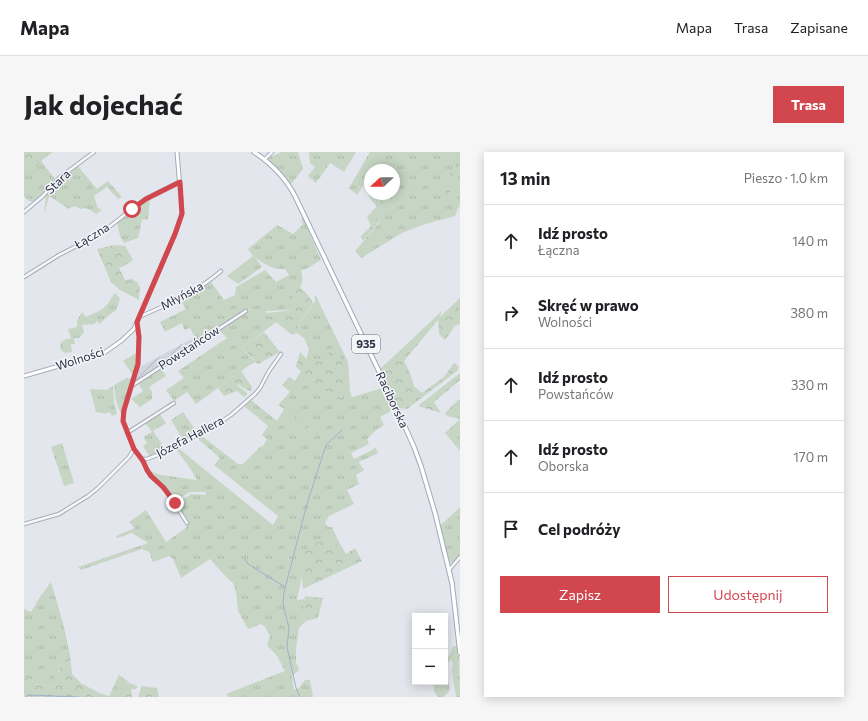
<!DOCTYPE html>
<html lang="pl">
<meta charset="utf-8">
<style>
:root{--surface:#fff;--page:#f6f6f6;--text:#202124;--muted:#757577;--line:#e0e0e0;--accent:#d2464e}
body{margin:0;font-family:Commissioner,sans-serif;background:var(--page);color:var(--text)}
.controls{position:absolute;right:12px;bottom:12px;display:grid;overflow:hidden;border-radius:0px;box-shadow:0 2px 10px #0003}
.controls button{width:36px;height:36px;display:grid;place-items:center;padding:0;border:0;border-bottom:1px solid var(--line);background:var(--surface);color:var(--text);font:20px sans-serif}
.compass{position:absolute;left:340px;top:12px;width:36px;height:36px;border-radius:50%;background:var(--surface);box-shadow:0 2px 10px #0003;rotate:248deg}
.stop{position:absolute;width:12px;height:12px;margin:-9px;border:3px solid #d2464e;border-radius:50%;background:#fff}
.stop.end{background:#d2464e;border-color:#fff;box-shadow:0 1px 4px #0008}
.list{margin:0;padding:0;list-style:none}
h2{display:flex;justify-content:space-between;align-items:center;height:52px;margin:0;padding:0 16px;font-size:17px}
h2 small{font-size:13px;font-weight:400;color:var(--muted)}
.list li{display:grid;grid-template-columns:26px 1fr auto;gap:12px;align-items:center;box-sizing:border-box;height:72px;padding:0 16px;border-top:1px solid var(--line)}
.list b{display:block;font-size:15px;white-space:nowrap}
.list p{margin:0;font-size:13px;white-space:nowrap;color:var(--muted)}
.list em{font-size:13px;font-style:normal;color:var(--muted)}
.actions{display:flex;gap:8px;padding:12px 16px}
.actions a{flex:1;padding:9px 0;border:1px solid var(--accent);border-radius:0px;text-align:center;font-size:14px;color:var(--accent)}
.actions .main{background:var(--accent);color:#fff}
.icon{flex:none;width:22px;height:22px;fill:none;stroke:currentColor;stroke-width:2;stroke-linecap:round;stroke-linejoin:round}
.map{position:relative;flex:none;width:436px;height:545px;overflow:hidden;border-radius:0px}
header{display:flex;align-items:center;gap:24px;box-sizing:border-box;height:56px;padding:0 20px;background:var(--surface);border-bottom:1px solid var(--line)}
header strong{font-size:19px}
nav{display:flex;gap:22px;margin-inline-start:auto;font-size:14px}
.intro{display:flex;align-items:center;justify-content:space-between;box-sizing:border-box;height:96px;padding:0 24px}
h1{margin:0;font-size:28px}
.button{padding:10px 18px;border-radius:0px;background:var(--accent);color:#fff;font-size:14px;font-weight:700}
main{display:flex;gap:24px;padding:0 24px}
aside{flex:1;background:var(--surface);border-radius:0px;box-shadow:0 2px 10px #0003}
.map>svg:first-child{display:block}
.industrial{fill:url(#industrial-furrows)}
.grass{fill:url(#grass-tufts);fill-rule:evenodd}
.forest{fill:url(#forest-crowns)}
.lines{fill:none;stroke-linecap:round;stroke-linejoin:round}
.stream{stroke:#9eb0cc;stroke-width:1}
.street-casing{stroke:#a8acb7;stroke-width:4.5}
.secondary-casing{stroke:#a8acb7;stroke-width:5}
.primary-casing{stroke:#a2a9b8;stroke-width:5.5}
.street{stroke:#f6f7fa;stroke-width:2.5}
.secondary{stroke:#fff;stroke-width:3}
.primary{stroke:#fff;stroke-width:3.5}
.route{stroke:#d2464e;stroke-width:5}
.labels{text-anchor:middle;stroke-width:3;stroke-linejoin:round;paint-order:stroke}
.shield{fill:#f3f5f9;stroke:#666c7b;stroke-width:1}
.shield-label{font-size:11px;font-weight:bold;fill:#2a3145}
.street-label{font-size:12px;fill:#2a3145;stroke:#f3f5f9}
</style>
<header>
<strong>Mapa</strong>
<nav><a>Mapa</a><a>Trasa</a><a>Zapisane</a></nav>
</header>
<div class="intro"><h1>Jak dojechać</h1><a class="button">Trasa</a></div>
<main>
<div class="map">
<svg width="436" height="545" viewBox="0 0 436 545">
<defs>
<pattern id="industrial-furrows" width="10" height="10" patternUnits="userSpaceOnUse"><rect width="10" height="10" fill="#d1d5de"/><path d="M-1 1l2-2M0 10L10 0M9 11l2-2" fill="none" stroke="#b4b7c0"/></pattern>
<pattern id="grass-tufts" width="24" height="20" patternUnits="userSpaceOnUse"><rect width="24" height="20" fill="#c7d6c4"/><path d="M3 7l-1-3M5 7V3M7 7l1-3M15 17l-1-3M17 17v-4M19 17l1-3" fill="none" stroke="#abb8aa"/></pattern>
<pattern id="forest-crowns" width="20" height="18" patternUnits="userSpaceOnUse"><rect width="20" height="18" fill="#c7d6c4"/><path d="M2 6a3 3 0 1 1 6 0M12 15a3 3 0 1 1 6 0" fill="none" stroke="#abb8aa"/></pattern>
</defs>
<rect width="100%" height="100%" fill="#e3e6ec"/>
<path class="industrial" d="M171,185L174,191L116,226L113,231L110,233L114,214L116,215Z"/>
<g class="grass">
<path d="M0,0H29L17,9L31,27C23,35 18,43 10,50L5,49L0,44Z"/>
<path d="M258,0H274L279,17L267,32L241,7Z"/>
<path d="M285,0H332L320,20L306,11L292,31L284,24L291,15L286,11Z"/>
<path d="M346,0H436V52L431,64L398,73L378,81L337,106L331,99L356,70L351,67L353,55L346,46L343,40L341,31L333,43L325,36ZM346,18H370V42H346Z"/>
<path d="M53,13L73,37L84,29L98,45L94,47L83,35L70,44L74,56L78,58L72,62C67,58 63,55 57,57L50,54L45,57L25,44L20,63L22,43L30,32Z"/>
<path d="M126,46L124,67L118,68L114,86L100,91L96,84L93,70Z"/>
<path d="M277,66H279L297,108L282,117L277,118C280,131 278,135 269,143L271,158L241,159L250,172L217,196L231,209L172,252L163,240L150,249L142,238L160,226L154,219L203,186L196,179L202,173L227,157L220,159L174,191L166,176L160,178L158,171L141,180L136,170L162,157L179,158L162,157L156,147L173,139L187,130L200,148L211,143L212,135L241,118L252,130L265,123L261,117C249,118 240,112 231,105L238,115L214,132L203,124L229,104L224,97L253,73L269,82L279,72Z"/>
<path d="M91,141L96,146L92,159L89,160L75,172L73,169L70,172L58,173L60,180L55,186H47L44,177L53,175V169L58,160L62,165C68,162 77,159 82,154C86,150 87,145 91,141Z"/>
<path d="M291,142L324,210L326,239L328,245L358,236H363L372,256L356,265L360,273L352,278L343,287L345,292L327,301L330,307L352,296L354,301L335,310L340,318L332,323L335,332L323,338L330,352L305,364L301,371L304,375H308L315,390L306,396L302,387L284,394L273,448L281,447L278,464L282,469L275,476L272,497V510L275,518L268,524L270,538L275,536L281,528H286L289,545H205L202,542L261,519L253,504L243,493L246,484L241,475L237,472L224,477L214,459L212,440L209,431L204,427L186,407L157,426L149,407L145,404L129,410L125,400L118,397L57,418L54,415L124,391L108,381L93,386L92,384L111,376L105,370L122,358L142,390L162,376V372L164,370L152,352L167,342L182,343V340H166L151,349L139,333L129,324L126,319L137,323L173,328L166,316L151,296L153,295L249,373L254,364L190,313L196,306L174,287L178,284L214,312H219L236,295L239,294L243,287L238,283L244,274L220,254L227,248L253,269L260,257L254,253L266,240L258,233L265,225L271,229L277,219L280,216L285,197L280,186L273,181L268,183L291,149Z"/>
<path d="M114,200L113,212L109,223L99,209Z"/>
<path d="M137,216L142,224L125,235L128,240V247L116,255L107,247L119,239L115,232L121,226Z"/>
<path d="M103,226L109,227L98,265L92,249L90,233Z"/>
<path d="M89,234L90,250L93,262L88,264L86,260L80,262L79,261L72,260L66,237L83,238Z"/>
<path d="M434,248H436V299L421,281L436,267L423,264L421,261Z"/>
<path d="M159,260L174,282L160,289L147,268Z"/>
<path d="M135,261L142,271L129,279L143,299L126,305L119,294L123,291L119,285L128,280L121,271Z"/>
<path d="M38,291L50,331L40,334L27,295Z"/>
<path d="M436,355V403L428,411L425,409L416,374Z"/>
<path d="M27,430L39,471L46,503L39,505C37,513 30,528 31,534L28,536L17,533L0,525V457L7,460L16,445Z"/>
<path d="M429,494H435L436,545H432L428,519L429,511L427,507C418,515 425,528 426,538L420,545H414L410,540V534L414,530H421V506L426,503Z"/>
<path d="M95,523L106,531H103L96,545H78L76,541L85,544Z"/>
</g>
<g class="forest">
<path d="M0,0H18L24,3L17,8L18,10L7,17L0,9Z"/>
<path d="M436,2V21L425,42L419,44V36Z"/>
<path d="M361,45L365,49L352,67L356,69L339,89L337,84L347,74L343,65Z"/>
<path d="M90,93L101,94L109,108L100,114L95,116L101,128L108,127L116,132L113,131L116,135L115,148L96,138L87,130L73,97Z"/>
<path d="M276,135L283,142L289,151L268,183L252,170L250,172L242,161L271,158L269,143Z"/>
<path d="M436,146V172L431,174L421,188L415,182L414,168L380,209L386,221L390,234L398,241L420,225L430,211L435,215L433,219L383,257L375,256L356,217L418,159L416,165Z"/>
<path d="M240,180L256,200L234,212L231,210L226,213L231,208L217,196Z"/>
<path d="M50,186L51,192H47L48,200L41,201L36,197L37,190L43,187Z"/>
<path d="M311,195C321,210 323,233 317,250L272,215L276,200L283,207L296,210Z"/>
<path d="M217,219L228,235L227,239L219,236L214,232L213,233L223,241V243L220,245L213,239L200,244L194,236Z"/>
<path d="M436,221V228L410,250L417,261L394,254Z"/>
<path d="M267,262L291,281L292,285H285L264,266Z"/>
<path d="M302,387L306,396L315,390L322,402L331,396L338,409L279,437L277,414L284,394Z"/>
<path d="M281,444L299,446L294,466L282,469L278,464Z"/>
<path d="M46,503L48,522L58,532L76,541L78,545H0V525L17,533L28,536L31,534L30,526L35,519L39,504Z"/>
<path d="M104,531L111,533L113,535L111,537H107L108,545H96V538Z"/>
<path d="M118,534L133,536L135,545H114Z"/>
</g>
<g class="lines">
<g class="stream">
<path d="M221,407L224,412L261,435"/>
<path d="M5,543L55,545"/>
<path d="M276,545L272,536L263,495L265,476L259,452L260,440L283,352L302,293L318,278"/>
</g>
<g class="street-casing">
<g id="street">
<path d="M241,7L248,0"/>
<path d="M0,60L19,44L35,26L70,0"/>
<path d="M0,125L35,103L76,82L121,47L155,30"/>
<path d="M117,164C145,152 173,140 197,119"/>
<path d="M113,170L115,185L114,212L100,258L99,269L110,297L118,307L123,318L127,324L142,338L163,371"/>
<path d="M109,233L222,159"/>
<path d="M103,281L150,251"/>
<path d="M118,307H123L136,302L188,276L207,263L231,242L236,236L245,219L257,202"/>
<path d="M0,372L35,362L64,344L74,336L105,305L110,297"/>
<path d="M425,418L436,405"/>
</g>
</g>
<g class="secondary-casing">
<path id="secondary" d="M0,224L80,201L97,189L110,177L151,82L158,61L153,0"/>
</g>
<g class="primary-casing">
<path id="primary" d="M230,0C248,12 261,25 271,44L374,259L390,295L397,314L411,361L428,431L436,501"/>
</g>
<use href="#street" class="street"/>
<use href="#secondary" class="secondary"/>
<use href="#primary" class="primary"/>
</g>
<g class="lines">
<path class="route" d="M108,57L122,47L156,30L158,62L151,82L113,170L115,185L114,212L100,258L99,269L110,297L119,309L123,318L127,324L139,335L151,351"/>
</g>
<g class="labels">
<rect class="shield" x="328" y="183" width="28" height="18" rx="3"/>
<g class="shield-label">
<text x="342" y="196">935</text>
</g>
<g class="street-label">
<text transform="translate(34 30) rotate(-44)" y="4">Stara</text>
<text transform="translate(68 84) rotate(-31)" y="4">Łączna</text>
<text transform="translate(158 144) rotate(-28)" y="4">Młyńska</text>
<text transform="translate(165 196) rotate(-33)" y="4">Powstańców</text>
<text transform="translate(56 207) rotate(-18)" y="4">Wolności</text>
<text transform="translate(368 248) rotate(65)" y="4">Raciborska</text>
<text transform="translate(166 285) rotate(-28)" y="4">Józefa Hallera</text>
</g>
</g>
</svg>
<div class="controls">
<button>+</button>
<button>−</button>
</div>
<svg class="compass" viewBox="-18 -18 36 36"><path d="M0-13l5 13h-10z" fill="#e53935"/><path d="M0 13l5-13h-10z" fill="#757577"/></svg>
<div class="stop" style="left:108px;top:57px"></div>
<div class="stop end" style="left:151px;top:351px"></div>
</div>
<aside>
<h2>13 min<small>Pieszo · 1.0 km</small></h2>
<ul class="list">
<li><svg class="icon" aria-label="ahead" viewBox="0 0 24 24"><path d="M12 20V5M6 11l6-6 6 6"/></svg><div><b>Idź prosto</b><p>Łączna</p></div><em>140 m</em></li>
<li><svg class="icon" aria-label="right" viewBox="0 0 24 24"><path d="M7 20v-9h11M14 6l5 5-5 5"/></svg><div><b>Skręć w prawo</b><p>Wolności</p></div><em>380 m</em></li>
<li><svg class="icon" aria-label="ahead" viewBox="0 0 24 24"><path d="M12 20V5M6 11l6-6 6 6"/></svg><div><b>Idź prosto</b><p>Powstańców</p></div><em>330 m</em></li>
<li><svg class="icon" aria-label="ahead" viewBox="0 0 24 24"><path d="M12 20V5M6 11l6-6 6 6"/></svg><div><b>Idź prosto</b><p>Oborska</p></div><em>170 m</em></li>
<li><svg class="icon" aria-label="arrive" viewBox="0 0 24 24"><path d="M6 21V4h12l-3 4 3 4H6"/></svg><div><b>Cel podróży</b></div></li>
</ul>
<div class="actions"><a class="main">Zapisz</a><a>Udostępnij</a></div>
</aside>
</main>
